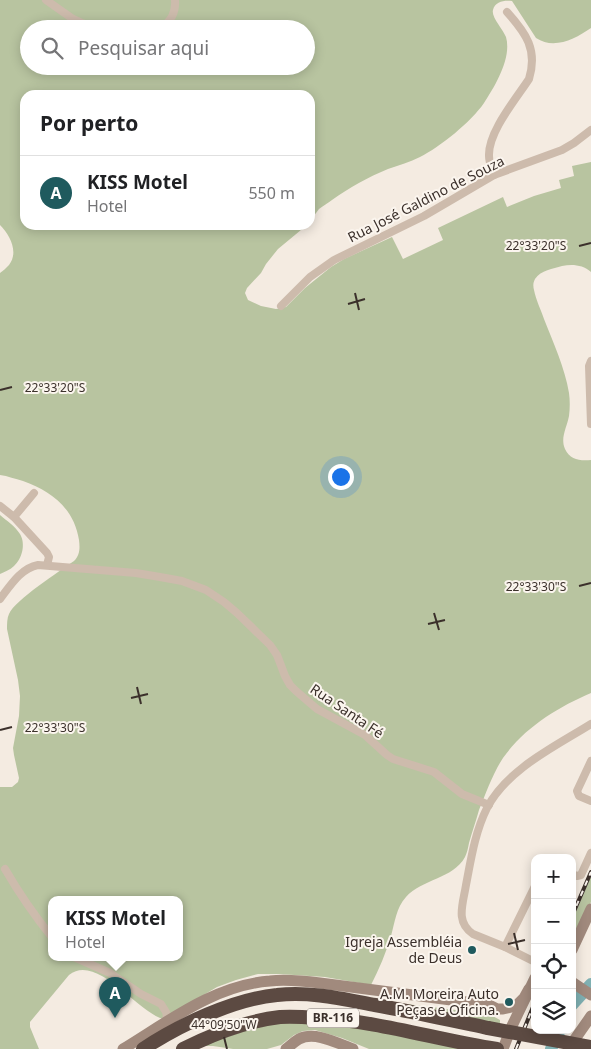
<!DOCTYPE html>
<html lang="pt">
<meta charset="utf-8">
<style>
:root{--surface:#fff;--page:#f2f2f2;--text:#202124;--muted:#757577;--line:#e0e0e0;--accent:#1f5a5e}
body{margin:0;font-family:"Noto Sans",sans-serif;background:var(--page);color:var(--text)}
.controls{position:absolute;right:15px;bottom:15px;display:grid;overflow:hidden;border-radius:10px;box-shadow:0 2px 12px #0003}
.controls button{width:45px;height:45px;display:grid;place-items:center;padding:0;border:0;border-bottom:1px solid var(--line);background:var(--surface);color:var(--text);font:25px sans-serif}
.you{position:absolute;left:340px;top:476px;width:18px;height:18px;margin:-12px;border:4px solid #fff;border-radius:50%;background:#1a73e8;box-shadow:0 0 0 8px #1a73e833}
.badge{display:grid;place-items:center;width:32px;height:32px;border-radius:50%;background:var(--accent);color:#fff;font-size:16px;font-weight:700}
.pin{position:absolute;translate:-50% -41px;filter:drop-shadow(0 1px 2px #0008)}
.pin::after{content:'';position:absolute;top:26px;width:18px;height:15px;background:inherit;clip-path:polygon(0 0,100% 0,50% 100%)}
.popup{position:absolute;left:48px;top:896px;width:135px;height:65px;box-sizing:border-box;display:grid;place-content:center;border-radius:10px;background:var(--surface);filter:drop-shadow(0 1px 4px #0005);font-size:16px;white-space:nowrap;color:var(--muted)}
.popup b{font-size:19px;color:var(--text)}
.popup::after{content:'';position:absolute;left:50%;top:100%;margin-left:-10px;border:10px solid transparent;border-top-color:var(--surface)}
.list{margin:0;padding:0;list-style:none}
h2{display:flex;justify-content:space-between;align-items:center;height:65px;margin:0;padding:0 20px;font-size:21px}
h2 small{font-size:16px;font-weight:400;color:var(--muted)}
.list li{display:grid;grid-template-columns:32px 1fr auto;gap:15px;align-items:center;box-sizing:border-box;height:75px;padding:0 20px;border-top:1px solid var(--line)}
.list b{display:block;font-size:19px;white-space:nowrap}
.list p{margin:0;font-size:16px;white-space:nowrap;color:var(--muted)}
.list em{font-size:16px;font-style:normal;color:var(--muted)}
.icon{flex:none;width:28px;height:28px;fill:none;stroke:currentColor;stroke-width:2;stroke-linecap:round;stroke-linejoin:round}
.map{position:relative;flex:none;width:591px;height:1049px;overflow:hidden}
.search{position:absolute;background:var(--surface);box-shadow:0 2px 12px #0003;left:20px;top:20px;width:295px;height:55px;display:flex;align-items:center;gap:12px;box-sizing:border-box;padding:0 18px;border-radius:28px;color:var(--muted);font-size:19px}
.panel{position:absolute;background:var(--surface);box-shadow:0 2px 12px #0003;left:20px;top:90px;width:295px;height:140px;border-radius:15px}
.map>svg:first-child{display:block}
.green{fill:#b8c4a0;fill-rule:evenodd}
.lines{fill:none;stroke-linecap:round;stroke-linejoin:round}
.river{stroke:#7fb0b2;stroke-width:12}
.street{stroke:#cdbbac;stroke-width:8}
.secondary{stroke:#a18a7d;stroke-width:11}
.highway{stroke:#5c4a42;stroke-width:14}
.rail-casing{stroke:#3b302b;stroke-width:4}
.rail{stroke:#fbf5ee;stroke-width:2;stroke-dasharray:5.5;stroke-linecap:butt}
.highway-bridge{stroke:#5c4a42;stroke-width:14}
.ticks{fill:none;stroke:#3b302b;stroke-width:2}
.poi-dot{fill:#1f5a5e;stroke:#fbf5ee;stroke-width:2}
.labels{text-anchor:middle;stroke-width:4;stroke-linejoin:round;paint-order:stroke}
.shield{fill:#fbf5ee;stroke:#756b66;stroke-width:1}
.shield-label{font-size:12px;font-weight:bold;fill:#3b302b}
.street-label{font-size:14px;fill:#3b302b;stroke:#fbf5ee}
.poi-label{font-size:14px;fill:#3b302b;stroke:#fbf5ee;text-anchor:end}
.ticks-label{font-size:12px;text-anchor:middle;fill:#3b302b;stroke:#fbf5ee;stroke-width:4;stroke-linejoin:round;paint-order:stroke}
</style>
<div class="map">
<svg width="591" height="1049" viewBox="0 0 591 1049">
<rect width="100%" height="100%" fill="#f4ebe1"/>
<g class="green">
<path d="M0,0H591V28C575,39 554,50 536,38L512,1C505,0 495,1 493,10C491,17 503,29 506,37C512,58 495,86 484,103C471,122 440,147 420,157C410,162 399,165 388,169C368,177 349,188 332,200C328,203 323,206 319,209C316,213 313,217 310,221V95H25V225H307L278,249L266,264L261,273L247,288L245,293L248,300L261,306L276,309L286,307L305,288L331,267L344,259L392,237L403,259L443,240L438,228L503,197L507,207L534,196L561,188L559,180L574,176L572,166L591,162V272C583,265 573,264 562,266C553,269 541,270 535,279C533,283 533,286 534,290C536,300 541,310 544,319C553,342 565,368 569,393C570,400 570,408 569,416C567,427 560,438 565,449C570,460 580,461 591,460V693C558,707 524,728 503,758C493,773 486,793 479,810C476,821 472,832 469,843C468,848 467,853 465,857C453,879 422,879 406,897C396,908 395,922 391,936C386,953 379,969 371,985L325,977L279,974H258L236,980L217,987L163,1019C137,1012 97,953 69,975L30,1022V1027L39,1049H0V787H12L18,782L19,778L14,755L13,748L19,716L20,696L18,680L7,629C7,624 7,618 9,614C15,600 60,571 74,561C80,555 80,548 79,540C74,508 51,491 23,481C15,479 8,476 0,475V273C3,271 6,268 9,265C19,252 10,235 0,225ZM29,29H306V66H29ZM51,899H179V957H51Z"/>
<path d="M0,515C7,521 15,526 20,534C26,544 22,559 14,566C10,570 4,572 0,574Z"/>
<path d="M591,876V902L572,943V921Z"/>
<path d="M381,1001L489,1014L500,1020V1023L498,1025Z"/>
<path d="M290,1022L336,1023L473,1049H369L342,1038L315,1030L303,1031L294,1035L281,1045L267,1049H233L213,1046H200L262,1025Z"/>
</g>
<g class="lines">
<g class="river">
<path d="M572,1005L591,984"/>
<path d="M551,1049L560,1030"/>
</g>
<g class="street">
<path d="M46,0L73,19L95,29"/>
<path d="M160,29C171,21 176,13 175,0"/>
<path d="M494,175C492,169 489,163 489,156C488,132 516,99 529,79C538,50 526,33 507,12"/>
<path d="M281,306L310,277L334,260L424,216L494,175L562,150L574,143L591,130"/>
<path d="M591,424L589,366L591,361"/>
<path d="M0,506L14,517L47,553L49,557L47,565"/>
<path d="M14,517L34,493"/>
<path d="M0,599C10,586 21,568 38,565L136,573L160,577L182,581L206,590L224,602L237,613L270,645L277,655L285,676L290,685L296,691L317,709L365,735L387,755L393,759L434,772L462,794L489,805"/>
<path d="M591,761L577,791L579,796L591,801"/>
<path d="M5,869C19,893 34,915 51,936"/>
<path d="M572,874L577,876L581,875L591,853"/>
<path d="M505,947L535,886"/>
<path d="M74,957L110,973L141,994L161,1004L166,1012L167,1016L165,1022"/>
<path d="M535,962L505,947L473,934C455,922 463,904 466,885C471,859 475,832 487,808C507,769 556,746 591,724"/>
</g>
<g class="secondary">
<path d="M572,950L591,909"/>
<path d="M572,982L591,995"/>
<path d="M123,1049C169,1021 215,985 270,981C287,979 304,981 320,983L459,1001L489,1005L497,1009H503L516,1006L524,998L529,989"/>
<path d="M286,1049C290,1046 294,1042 299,1039C315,1031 337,1043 353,1049"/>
<path d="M503,1049L511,1028L535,978"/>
<path d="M572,1049L575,1039L591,1016"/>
</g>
<g class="highway">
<path d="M143,1049C179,1025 234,999 277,995C310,991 343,999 375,1005C413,1012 450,1020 488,1028"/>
<path d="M183,1049C213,1034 246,1021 280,1017C292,1016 305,1017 318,1018C379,1021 437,1040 497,1049"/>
</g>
<g class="rail-casing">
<g id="rail">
<path d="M572,916L591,872"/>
<path d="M516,1049L535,1002"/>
</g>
</g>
<use href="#rail" class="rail"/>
<path class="highway-bridge" d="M488,1028L591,1047"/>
</g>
<path class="ticks" d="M579,246L591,243M355,293L359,310M348,304L365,299M0,390L12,387M579,586L591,583M434,613L439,630M428,624L445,620M137,687L141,704M131,698L148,694M0,730L12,727M514,933L518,950M508,944L525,940M224,1037L227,1049"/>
<g class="poi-dot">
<circle cx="472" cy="950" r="5"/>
<circle cx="509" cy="1002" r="5"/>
</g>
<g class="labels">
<rect class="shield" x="307" y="1008.5" width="52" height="19" rx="4"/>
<g class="shield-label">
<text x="333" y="1022">BR-116</text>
</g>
<g class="street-label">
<text transform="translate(426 199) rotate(-27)" y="5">Rua José Galdino de Souza</text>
<text transform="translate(347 711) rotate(34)" y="5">Rua Santa Fé</text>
</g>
<g class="poi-label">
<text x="462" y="947">Igreja Assembléia<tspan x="462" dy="16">de Deus</tspan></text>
<text x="499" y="999">A.M. Moreira Auto<tspan x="499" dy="16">Peças e Oficina.</tspan></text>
</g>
</g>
<g class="ticks-label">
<text x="536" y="250">22°33'20"S</text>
<text x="55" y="392">22°33'20"S</text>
<text x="536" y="591">22°33'30"S</text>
<text x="55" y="732">22°33'30"S</text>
<text x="224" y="1029">44°09'50"W</text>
</g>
</svg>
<div class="controls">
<button>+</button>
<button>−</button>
<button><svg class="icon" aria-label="locate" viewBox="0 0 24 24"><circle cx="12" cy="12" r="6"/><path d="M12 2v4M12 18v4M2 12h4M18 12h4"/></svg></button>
<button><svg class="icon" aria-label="layers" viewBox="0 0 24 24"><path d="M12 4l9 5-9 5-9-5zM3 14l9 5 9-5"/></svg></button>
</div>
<div class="you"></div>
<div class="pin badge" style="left:115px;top:1018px">A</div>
<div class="popup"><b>KISS Motel</b>Hotel</div>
<div class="search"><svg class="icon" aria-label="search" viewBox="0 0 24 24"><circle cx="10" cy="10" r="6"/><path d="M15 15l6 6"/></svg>Pesquisar aqui</div>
<section class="panel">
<h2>Por perto<small></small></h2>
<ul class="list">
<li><span class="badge">A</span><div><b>KISS Motel</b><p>Hotel</p></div><em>550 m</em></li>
</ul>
</section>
</div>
